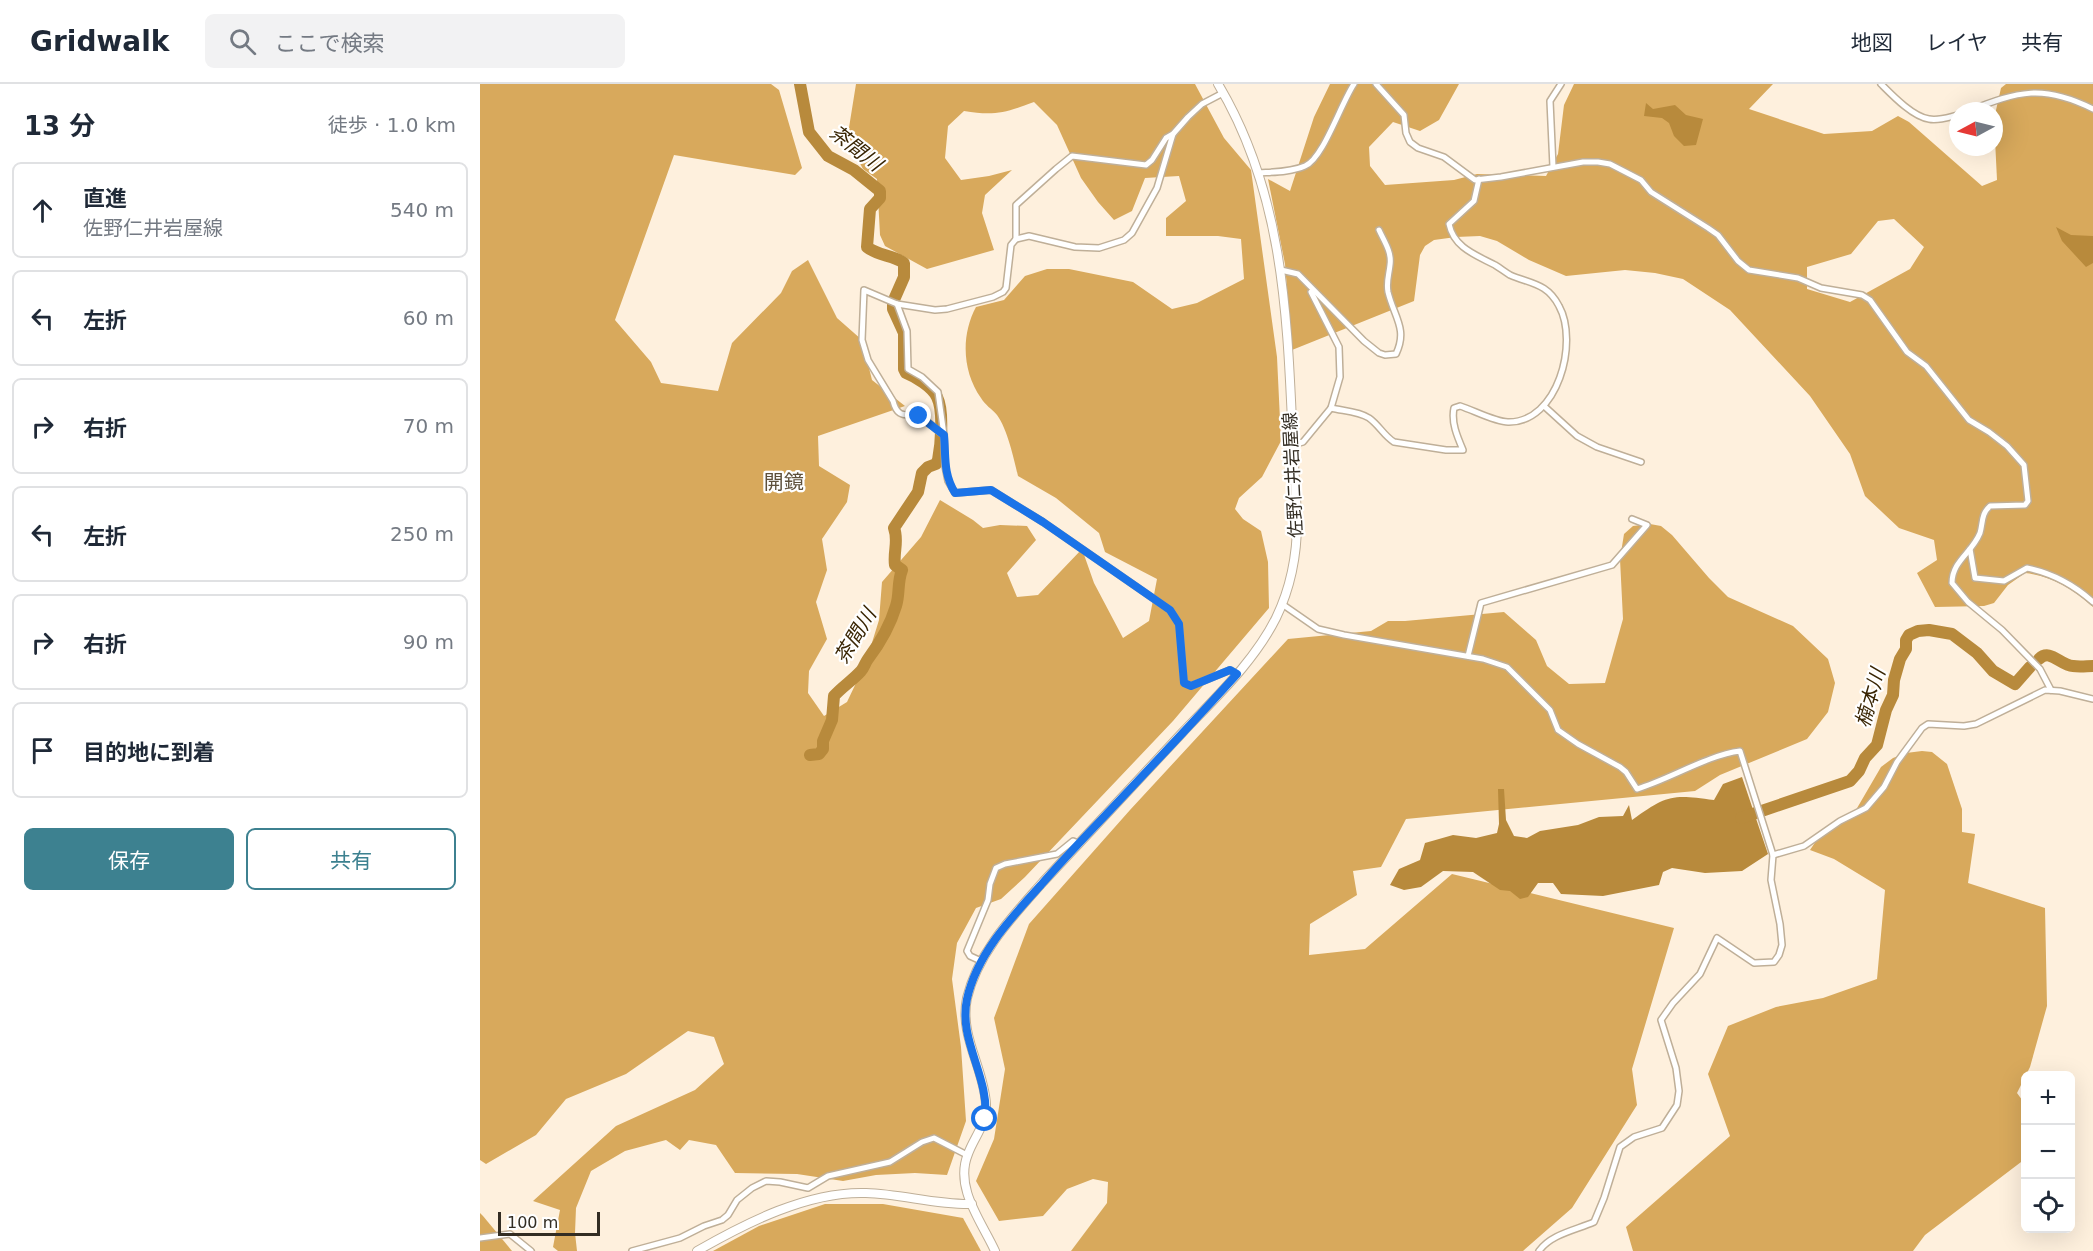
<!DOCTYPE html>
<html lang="ja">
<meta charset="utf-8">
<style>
:root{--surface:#fff;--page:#f2f2f3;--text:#1f2937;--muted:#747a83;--line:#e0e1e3;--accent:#3d8190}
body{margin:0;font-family:"DejaVu Sans","Noto Sans JP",sans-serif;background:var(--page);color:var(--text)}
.controls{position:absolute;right:18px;bottom:18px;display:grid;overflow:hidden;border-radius:9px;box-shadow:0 6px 24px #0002}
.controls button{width:54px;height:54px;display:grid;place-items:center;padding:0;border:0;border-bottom:2px solid var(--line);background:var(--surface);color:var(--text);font:30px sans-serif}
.compass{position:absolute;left:1469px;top:18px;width:54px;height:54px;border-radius:50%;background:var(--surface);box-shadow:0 6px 24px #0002;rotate:263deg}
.scale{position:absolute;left:18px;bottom:15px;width:102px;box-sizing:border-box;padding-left:6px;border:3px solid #332d23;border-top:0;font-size:16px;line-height:21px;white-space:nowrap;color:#332d23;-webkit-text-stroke:4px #fff;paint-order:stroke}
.stop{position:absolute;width:18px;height:18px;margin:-14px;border:4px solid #1a73e8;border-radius:50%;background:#fff}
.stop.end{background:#1a73e8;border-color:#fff;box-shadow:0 2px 6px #0008}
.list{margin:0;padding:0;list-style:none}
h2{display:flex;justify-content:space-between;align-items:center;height:78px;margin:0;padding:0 24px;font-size:26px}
h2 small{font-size:20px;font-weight:400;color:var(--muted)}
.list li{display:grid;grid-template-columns:39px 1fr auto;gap:18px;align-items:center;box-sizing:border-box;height:96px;margin:0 12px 12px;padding:0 12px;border:2px solid var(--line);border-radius:9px}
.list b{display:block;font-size:22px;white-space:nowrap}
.list p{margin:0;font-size:20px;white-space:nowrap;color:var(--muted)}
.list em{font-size:20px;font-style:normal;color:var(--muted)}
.actions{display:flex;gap:12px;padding:18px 24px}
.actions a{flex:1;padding:14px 0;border:2px solid var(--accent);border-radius:9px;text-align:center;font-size:21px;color:var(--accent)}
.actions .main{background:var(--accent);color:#fff}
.icon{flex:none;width:33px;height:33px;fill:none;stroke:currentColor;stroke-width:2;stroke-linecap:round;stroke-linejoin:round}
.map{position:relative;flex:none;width:1613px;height:1167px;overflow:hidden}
header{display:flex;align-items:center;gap:36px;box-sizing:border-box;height:84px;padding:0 30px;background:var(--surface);border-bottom:2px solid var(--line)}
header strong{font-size:28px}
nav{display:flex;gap:33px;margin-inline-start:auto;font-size:21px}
.search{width:420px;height:54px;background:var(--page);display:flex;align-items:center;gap:15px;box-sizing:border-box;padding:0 21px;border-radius:9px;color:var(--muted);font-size:22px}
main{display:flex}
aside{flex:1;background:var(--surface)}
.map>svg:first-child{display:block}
.forest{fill:#d8a95c;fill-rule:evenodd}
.water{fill:#b88a3c}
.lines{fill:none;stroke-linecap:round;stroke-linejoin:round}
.river{stroke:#b88a3c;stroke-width:12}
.street-casing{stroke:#bfaf98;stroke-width:8}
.secondary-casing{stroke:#bfaf98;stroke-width:10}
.street{stroke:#fff;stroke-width:5}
.secondary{stroke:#fff;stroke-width:8}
.route{stroke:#1a73e8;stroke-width:8}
.labels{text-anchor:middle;stroke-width:4.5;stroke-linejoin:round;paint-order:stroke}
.street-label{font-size:18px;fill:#332d23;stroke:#fff}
.water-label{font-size:20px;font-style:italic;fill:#392503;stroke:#fff}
.neighbourhood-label{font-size:20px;fill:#5e503b;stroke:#fff}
</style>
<header>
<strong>Gridwalk</strong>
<div class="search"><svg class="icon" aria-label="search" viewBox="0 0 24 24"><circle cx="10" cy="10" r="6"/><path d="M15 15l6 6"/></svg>ここで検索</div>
<nav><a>地図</a><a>レイヤ</a><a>共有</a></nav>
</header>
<main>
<aside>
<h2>13 分<small>徒歩 · 1.0 km</small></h2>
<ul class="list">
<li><svg class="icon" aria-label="ahead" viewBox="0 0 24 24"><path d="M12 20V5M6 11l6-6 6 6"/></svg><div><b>直進</b><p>佐野仁井岩屋線</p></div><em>540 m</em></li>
<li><svg class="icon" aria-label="left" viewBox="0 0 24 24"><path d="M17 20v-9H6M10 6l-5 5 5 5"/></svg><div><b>左折</b></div><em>60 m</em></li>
<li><svg class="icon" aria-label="right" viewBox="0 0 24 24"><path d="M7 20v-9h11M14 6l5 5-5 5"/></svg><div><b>右折</b></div><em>70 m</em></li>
<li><svg class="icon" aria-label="left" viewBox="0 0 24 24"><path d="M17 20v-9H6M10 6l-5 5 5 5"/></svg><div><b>左折</b></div><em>250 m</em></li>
<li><svg class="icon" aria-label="right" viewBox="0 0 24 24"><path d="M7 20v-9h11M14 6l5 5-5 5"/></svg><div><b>右折</b></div><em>90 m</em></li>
<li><svg class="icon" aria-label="arrive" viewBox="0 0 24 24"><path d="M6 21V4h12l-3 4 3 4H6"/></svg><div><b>目的地に到着</b></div></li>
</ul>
<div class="actions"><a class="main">保存</a><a>共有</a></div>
</aside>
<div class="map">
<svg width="1613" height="1167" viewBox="0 0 1613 1167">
<rect width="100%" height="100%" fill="#fef0dd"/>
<g class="forest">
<path d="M0,0H291L299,6L322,84L315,91L194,71L135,236L171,278L181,299L238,307L252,259L301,209L312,187L328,176L357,234L382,256L392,296L425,322L338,352L339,382L370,401L367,418L342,455L347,486L336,518L347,555L329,587L328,609L344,632L367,618L386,578L399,536L402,498L441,453L460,416L493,436L503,444L520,441L547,442L556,456L527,489L537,513L558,511L602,465L614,499L643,554L669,537L677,495L625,468L619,449L576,414L538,392C534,375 527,344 517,331C512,325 505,321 501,314C482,287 481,251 496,223L524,216L545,192L567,185H589L653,198L692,225L717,219L764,195L761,155L738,152H686V134L706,117L699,92L665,94L652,127L634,136L618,118L601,94L577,41L554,18C525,29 514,32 484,27L468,42L465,74L481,96L509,92L532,86L505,111L502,129L514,166L447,185L405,162L400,151L397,95L383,85L367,56L376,0H715L744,54L771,86L797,273L801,357L782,393L759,414L755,425L763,435L781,447L788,478L789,524L693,637L545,793L521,815L496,824L477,859L472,895L481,963L486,1037L467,1091L435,1089L396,1091L363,1097L317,1090L255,1089L236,1061L209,1056L200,1066L186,1056L145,1067L111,1087L96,1124L95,1149L97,1167H78L73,1163L80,1126L53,1117L136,1042L215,1006L244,980L234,953L208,947L146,990L86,1015L56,1051L6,1080L0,1076Z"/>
<path d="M850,0H979L959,36L940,47L913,38L889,63L890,82L905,101L974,96L997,90L1066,92L1078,70L1084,21L1094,0H1293L1269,25L1344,50L1392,47L1418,32L1429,38L1502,102L1517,96L1514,35L1521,4L1526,0H1613V523C1593,505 1572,492 1545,489L1528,501L1514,519L1504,522L1455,523L1437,489L1457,476L1454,456L1419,444L1385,412L1370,370L1330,312L1250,226L1203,195L1175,189L1145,186L1086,192L1049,176L1017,157L1000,152L976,153L954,156L945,162L940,171L934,217L812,266L805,180L788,95L810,107L834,33ZM1414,135L1444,163L1430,185L1370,218L1327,205V183L1371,170L1398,137Z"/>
<path d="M1170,440L1181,442L1192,451L1229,494L1248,513L1313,542L1348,575L1355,599L1348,628L1327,655L1240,691L1215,707L926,735L901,783L873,787L877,811L830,840L829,871L885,865L972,790L1194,844L1152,985L1157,1021L1092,1124L1043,1167H591L627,1119L628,1098L613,1095L587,1105L563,1132L519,1137L496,1097L514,1055L525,985L514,934L549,840L650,726L808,555L891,547L908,537H925L1024,528L1056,556L1067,582L1089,600L1125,599L1143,535L1140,475L1144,450L1153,442Z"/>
<path d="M1442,667L1452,668L1467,680L1482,725V748L1495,750L1488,799L1565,824L1567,922L1550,983L1537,1009L1545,1020V1075L1445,1151L1433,1167H1153L1146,1143L1250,1052L1228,990L1248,942L1296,923L1343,914L1397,895L1405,806L1354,775L1330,766L1338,754L1373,731L1401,683L1413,674L1426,669Z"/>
<path d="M345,1120H403L483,1134L501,1167H233L279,1142Z"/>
<path d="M0,1129L3,1132L32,1167H0Z"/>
</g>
<g class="water">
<path d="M1166,19L1173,25L1195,21L1206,31L1223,35L1216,61L1204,62L1194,52L1189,39L1182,34L1164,32Z"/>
<path d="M1576,143L1591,151L1613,152V179L1606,183L1582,157Z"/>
<path d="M1262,693L1288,770L1262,787L1225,789L1192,784L1183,788L1179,801L1123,812L1081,810L1073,799H1058L1048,813L1040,815L1030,807L1020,806L993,788L963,787L941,803L924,806L910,801L919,785L940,776L945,759L973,751L996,754L1017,749L1019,740L1018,705H1024L1026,736L1034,752L1047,754L1060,747L1098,741L1119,733L1143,732L1149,721L1152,736C1187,711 1191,710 1234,716L1243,700Z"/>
</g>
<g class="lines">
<g class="river">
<path d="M320,0L329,48L348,72L374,86L400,107V114L390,125L387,163C398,172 413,171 424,179V193L413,218V225L424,249V285L426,289C436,293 452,303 457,313C464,327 461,360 458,376L456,380L448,383L442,389L438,408L414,444C419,457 413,468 415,481L422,486C417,499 420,510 416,522C410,542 400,559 388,575C385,579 384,584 381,587C373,596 362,603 354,612L352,636L343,657V665L339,670L330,671"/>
<path d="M1559,575C1570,564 1580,581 1593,582C1600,583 1607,582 1613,582"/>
<path d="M1261,734L1370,697L1379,687L1385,674L1397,661L1406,626L1413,611L1414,596L1420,575L1426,565V556L1429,551L1438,547L1449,546L1472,550L1497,569L1513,587L1535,600L1550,583"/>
</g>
<g class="street-casing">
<g id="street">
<path d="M896,0L924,31L926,49L930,58L938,64L964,73L995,96L1021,93L1103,78H1118L1130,80L1161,96L1171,108L1228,144L1238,151L1258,177L1269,186L1318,194L1341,204L1382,211L1390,216L1427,268L1446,282L1489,336L1509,348L1527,362L1544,381L1548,417L1545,421L1510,422C1501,430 1503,439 1500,449C1492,469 1472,477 1472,499L1488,518L1522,546L1560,585L1571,606"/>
<path d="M1401,0C1412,11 1433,33 1449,35C1459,37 1469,33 1478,31"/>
<path d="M1488,27C1539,7 1563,0 1613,25"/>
<path d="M1073,83L1070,17L1081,0"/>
<path d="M779,89C794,88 811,88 825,82C843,75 861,19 874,0"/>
<path d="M536,155V121L576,85L592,72L666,81L672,76L686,54L693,50L708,33L722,20L743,9"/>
<path d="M801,186L818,190L884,257L899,269L905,271L916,270C928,245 914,233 908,208C906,198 909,191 910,181C912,168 904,157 899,146"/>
<path d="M417,220L427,247L428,285L442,293L458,308L464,351L465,382L468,397L475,409L511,406L563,438L690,526L699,540L704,599L711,602L750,586L757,590"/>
<path d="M1064,322L1097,352L1117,363L1161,378"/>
<path d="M851,324C863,327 878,327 889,334C899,341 904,352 914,358L966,366H983C977,352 971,338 974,324L980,322C993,326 1015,338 1028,338C1078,339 1099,258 1079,222C1067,199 1051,200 1030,191C1025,188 1020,184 1015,181C996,171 974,164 969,140L994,117L999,95"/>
<path d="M464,351C455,346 449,337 440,333C428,328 418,337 413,317L388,276L382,256L384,206L417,220L455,226L467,225L513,213L523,208L526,204L531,161L536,155L549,152L595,163L619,164L644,156L652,149L677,104L693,50"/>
<path d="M812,361L823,358L851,324L860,293L859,263L831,208"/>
<path d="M1490,465L1495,494L1524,497L1547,484C1572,489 1594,501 1613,518"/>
<path d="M802,520L838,545L864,551L1003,575L1027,583L1070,626L1078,646L1098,660L1140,683L1146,688L1157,705C1190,695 1228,671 1260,667L1293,771L1291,796L1300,840L1302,861L1299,871L1294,878L1274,879L1237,854L1220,890L1193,919L1181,936L1196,984L1199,1007L1197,1021L1182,1044L1154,1053L1140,1063L1124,1114L1114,1138C1096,1146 1071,1150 1059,1167"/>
<path d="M988,572L1001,519L1132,481L1167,441L1152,435"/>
<path d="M1293,771L1324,762L1360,737L1386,724L1404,703L1417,678L1442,644L1448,640L1484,642L1496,640L1565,606L1580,607L1613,615"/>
<path d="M501,877L490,872L487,867L508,816L510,800L516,784L525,780L577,770L593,757L598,759"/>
<path d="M0,1154L30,1150L51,1167"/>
<path d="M152,1167L200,1154L224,1142L242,1136L248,1131L257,1116L272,1104L286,1097L300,1098L328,1104L348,1092L410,1078L442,1058L454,1054L487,1071"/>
</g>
</g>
<g class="secondary-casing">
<g id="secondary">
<path d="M217,1167C266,1139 328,1107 386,1109C422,1110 456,1121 492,1120"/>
<path d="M515,1167C502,1138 474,1104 488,1070C494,1053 507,1040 506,1020C504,984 479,952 487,914C498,868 533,832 563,798C609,748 656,699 702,649C735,614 774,578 796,534C812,501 818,465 817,429C806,281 817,132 738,0"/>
</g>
</g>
<use href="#street" class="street"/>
<use href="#secondary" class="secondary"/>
</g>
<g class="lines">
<path class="route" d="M439,332L464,351C466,373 463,389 475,409L511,406L563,438L690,526L699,540L704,599L711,602L750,586L757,590C712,640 666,688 620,737C600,758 580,779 561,801C531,834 497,870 487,915C478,957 510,993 505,1035"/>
</g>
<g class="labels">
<g class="street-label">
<text transform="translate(813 391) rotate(-93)" y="6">佐野仁井岩屋線</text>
</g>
<g class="water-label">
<text transform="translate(376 64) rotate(38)" y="7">茶間川</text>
<text transform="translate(375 552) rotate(-59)" y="7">茶間川</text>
<text transform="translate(1390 614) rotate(-74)" y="7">楠本川</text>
</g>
<g class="neighbourhood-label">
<text x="304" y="405">開鏡</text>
</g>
</g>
</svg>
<div class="controls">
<button>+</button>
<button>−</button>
<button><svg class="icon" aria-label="locate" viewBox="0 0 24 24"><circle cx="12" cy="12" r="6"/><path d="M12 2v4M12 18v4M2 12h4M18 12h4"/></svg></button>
</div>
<svg class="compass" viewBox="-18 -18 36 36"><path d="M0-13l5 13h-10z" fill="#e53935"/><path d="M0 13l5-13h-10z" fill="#747a83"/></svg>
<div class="scale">100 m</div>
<div class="stop" style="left:505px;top:1035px"></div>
<div class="stop end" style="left:439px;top:332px"></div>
</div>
</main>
